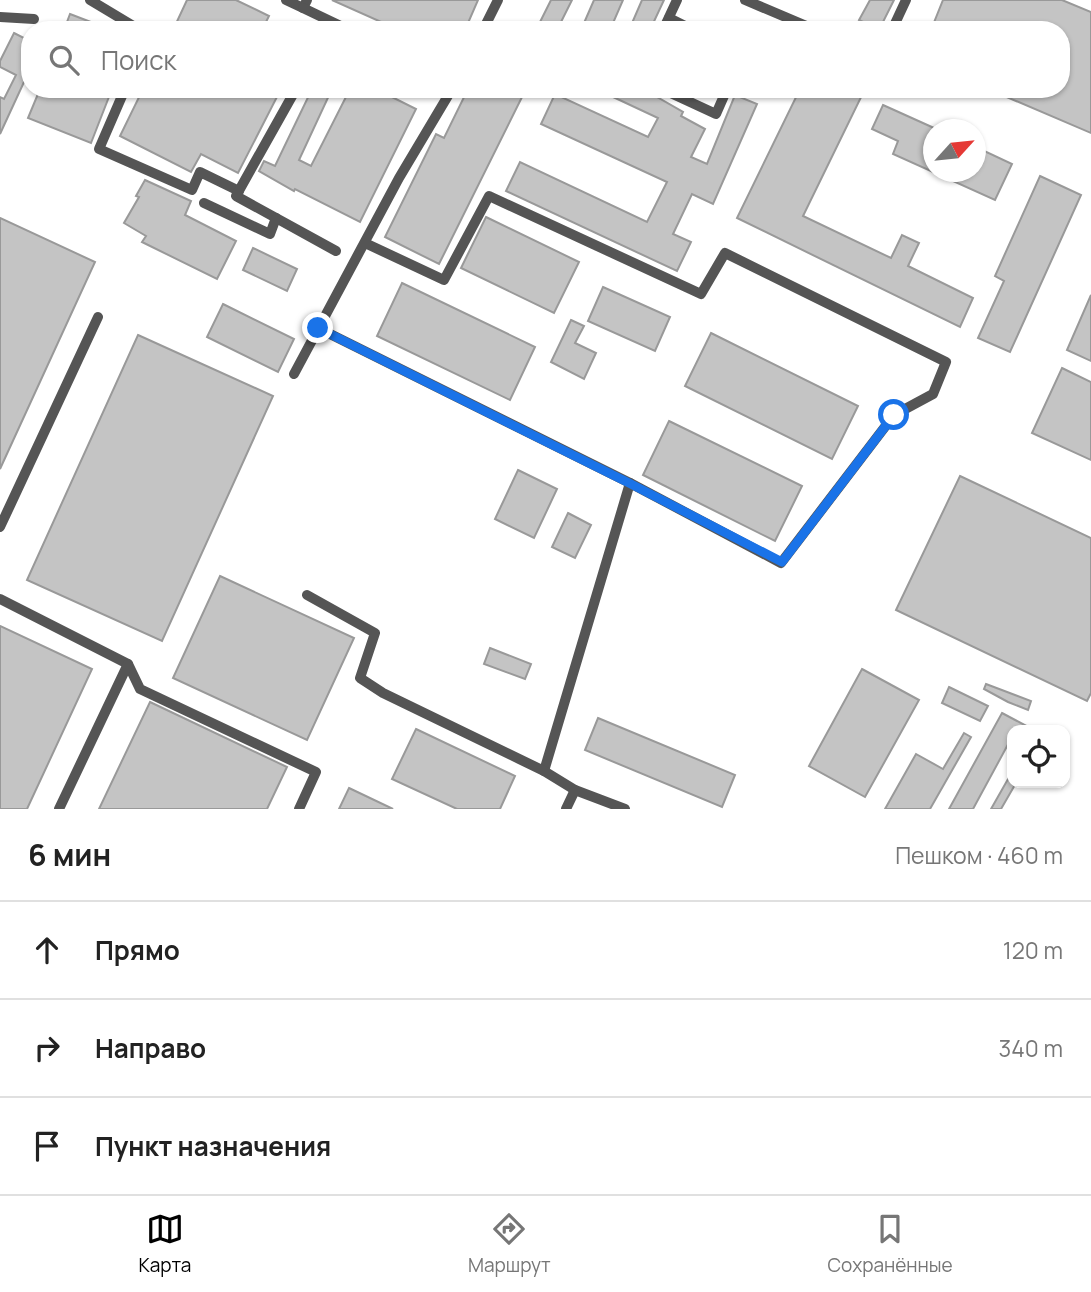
<!DOCTYPE html>
<html lang="ru">
<meta charset="utf-8">
<style>
:root{--surface:#fff;--page:#f6f6f6;--text:#222;--muted:#767676;--line:#e0e0e0;--accent:#000}
body{margin:0;font-family:Manrope,sans-serif;background:var(--page);color:var(--text)}
.controls{position:absolute;right:21px;bottom:21px;display:grid;overflow:hidden;border-radius:14px;box-shadow:0 2px 5px #0004}
.controls button{width:63px;height:63px;display:grid;place-items:center;padding:0;border:0;border-bottom:2px solid var(--line);background:var(--surface);color:var(--text);font:35px sans-serif}
.compass{position:absolute;left:923px;top:119px;width:63px;height:63px;border-radius:50%;background:var(--surface);box-shadow:0 2px 5px #0004;rotate:63deg}
.stop{position:absolute;width:21px;height:21px;margin:-16px;border:5px solid #1a73e8;border-radius:50%;background:#fff}
.stop.end{background:#1a73e8;border-color:#fff;box-shadow:0 2px 7px #0008}
.list{margin:0;padding:0;list-style:none}
h2{display:flex;justify-content:space-between;align-items:center;height:91px;margin:0;padding:0 28px;font-size:30px}
h2 small{font-size:23px;font-weight:400;color:var(--muted)}
.list li{display:grid;grid-template-columns:46px 1fr auto;gap:21px;align-items:center;box-sizing:border-box;height:98px;padding:0 28px;border-top:2px solid var(--line)}
.list b{display:block;font-size:26px;white-space:nowrap}
.list em{font-size:23px;font-style:normal;color:var(--muted)}
.icon{flex:none;width:38px;height:38px;fill:none;stroke:currentColor;stroke-width:2;stroke-linecap:round;stroke-linejoin:round}
.map{position:relative;flex:none;width:1091px;height:809px;overflow:hidden}
.search{position:absolute;background:var(--surface);box-shadow:0 2px 5px #0004;left:21px;right:21px;top:21px;height:77px;display:flex;align-items:center;gap:18px;box-sizing:border-box;padding:0 24px;border-radius:28px;color:var(--muted);font-size:26px}
.sheet{height:385px;background:var(--surface)}
nav{display:flex;justify-content:space-around;align-items:center;box-sizing:border-box;height:98px;border-top:2px solid var(--line);background:var(--surface);font-size:19px;color:var(--muted)}
nav a{display:grid;justify-items:center;gap:4px}
nav .on{color:var(--accent)}
.map>svg:first-child{display:block}
.building{fill:#c4c4c4;stroke:#999;stroke-width:2}
.lines{fill:none;stroke-linecap:round;stroke-linejoin:round}
.minor{stroke:#555;stroke-width:10}
.route{stroke:#1a73e8;stroke-width:9}
</style>
<div class="map">
<svg width="1091" height="809" viewBox="0 0 1091 809">
<rect width="100%" height="100%" fill="#fff"/>
<g class="building">
<path d="M187,0H236L269,16L262,30H173Z"/>
<path d="M332,0H478L465,30H399Z"/>
<path d="M551,0H572L557,30H536Z"/>
<path d="M594,0H623L610,30H600L584,23Z"/>
<path d="M642,0H664L650,30H629Z"/>
<path d="M870,0H894L879,30L859,20Z"/>
<path d="M943,0H1062L1091,12V133L988,89H1061V30H931Z"/>
<path d="M70,14L109,29V30H64Z"/>
<path d="M14,33L30,41V69L0,134V97L4,99L16,75L0,67V61Z"/>
<path d="M40,89H112L91,143L28,118Z"/>
<path d="M143,89H281L238,173L201,154L191,172L120,136Z"/>
<path d="M312,89H332L299,160L311,166L350,89H376L416,109L360,222L295,189L294,191L259,171L264,161L275,166Z"/>
<path d="M468,89H526L439,264L385,237L436,134L444,138Z"/>
<path d="M596,89H643L683,112L681,116L705,129L691,157L707,164L735,95L757,104L713,204L692,194L673,234L691,242L677,271L506,191L520,162L647,222L667,182L541,124L555,94L648,137L658,118Z"/>
<path d="M800,89H865L803,216L891,258L902,235L919,243L908,266L973,298L960,327L737,218Z"/>
<path d="M883,105L934,128V172H976V147L1012,164L995,200L893,154L898,141L872,129Z"/>
<path d="M1040,176L1081,195L1010,352L978,338L1004,281L995,276Z"/>
<path d="M145,180L191,201L185,215L236,241L217,279L142,242L146,236L124,223L139,197L136,196Z"/>
<path d="M486,217L579,262L554,313L461,268Z"/>
<path d="M0,218L95,262L0,469Z"/>
<path d="M253,248L297,269L287,291L243,270Z"/>
<path d="M402,283L535,347L510,400L377,336Z"/>
<path d="M603,287L670,317L655,351L588,321Z"/>
<path d="M1091,295V361L1067,350Z"/>
<path d="M223,304L294,339L278,372L207,337Z"/>
<path d="M571,320L584,326L575,343L596,353L584,379L551,362Z"/>
<path d="M711,333L858,406L832,459L685,386Z"/>
<path d="M138,335L273,396L162,641L27,580Z"/>
<path d="M1062,368L1091,382V460L1032,433Z"/>
<path d="M669,421L802,486L775,541L643,475Z"/>
<path d="M518,470L557,489L534,538L495,519Z"/>
<path d="M960,476L1091,538V693L1087,701L896,610Z"/>
<path d="M568,513L591,525L575,558L552,547Z"/>
<path d="M220,576L354,638L307,740L173,678Z"/>
<path d="M0,626L92,669L27,809H0Z"/>
<path d="M490,648L531,664L525,679L484,664Z"/>
<path d="M862,669L919,700L865,797L809,766Z"/>
<path d="M986,684L1031,701L1028,710L1008,702L984,689Z"/>
<path d="M949,687L988,706L980,721L942,703Z"/>
<path d="M150,702L287,767L267,809H99Z"/>
<path d="M1002,713L1034,730H1012V737L973,809H949Z"/>
<path d="M598,718L735,775L722,807L585,750Z"/>
<path d="M416,729L515,776L500,809H457L392,779Z"/>
<path d="M964,733L971,737L930,809H885L916,754L943,769Z"/>
<path d="M1012,772V783H1016L1001,809H991Z"/>
<path d="M349,788L393,809H339Z"/>
</g>
<g class="lines">
<g class="minor">
<path d="M90,0L140,30"/>
<path d="M286,0L303,8L307,0"/>
<path d="M745,0L816,30"/>
<path d="M303,8L349,30"/>
<path d="M0,17L34,19"/>
<path d="M669,18L693,30"/>
<path d="M483,30L498,0"/>
<path d="M663,30L677,0"/>
<path d="M892,30L906,0"/>
<path d="M125,89L99,149L192,190L200,172L239,191"/>
<path d="M296,89L236,196L336,251"/>
<path d="M662,89L716,114L727,89"/>
<path d="M204,203L270,234L276,218"/>
<path d="M365,243L444,280L489,196L701,294L725,253L946,362L933,394L894,415L781,563L630,483"/>
<path d="M318,328L630,483L544,771"/>
<path d="M294,374L399,178L452,89"/>
<path d="M0,527L98,317"/>
<path d="M307,595L375,633L360,678L383,693L544,771L575,790L625,809"/>
<path d="M0,599L128,664L140,689L316,772L299,809"/>
<path d="M59,809L128,664"/>
<path d="M566,809L575,790"/>
</g>
</g>
<g class="lines">
<path class="route" d="M318,328L629,483L782,562L894,415"/>
</g>
</svg>
<div class="controls">
<button><svg class="icon" aria-label="locate" viewBox="0 0 24 24"><circle cx="12" cy="12" r="6"/><path d="M12 2v4M12 18v4M2 12h4M18 12h4"/></svg></button>
</div>
<svg class="compass" viewBox="-18 -18 36 36"><path d="M0-13l5 13h-10z" fill="#e53935"/><path d="M0 13l5-13h-10z" fill="#767676"/></svg>
<div class="stop" style="left:894px;top:415px"></div>
<div class="stop end" style="left:318px;top:328px"></div>
<div class="search"><svg class="icon" aria-label="search" viewBox="0 0 24 24"><circle cx="10" cy="10" r="6"/><path d="M15 15l6 6"/></svg>Поиск</div>
</div>
<section class="sheet">
<h2>6 мин<small>Пешком · 460 m</small></h2>
<ul class="list">
<li><svg class="icon" aria-label="ahead" viewBox="0 0 24 24"><path d="M12 20V5M6 11l6-6 6 6"/></svg><div><b>Прямо</b></div><em>120 m</em></li>
<li><svg class="icon" aria-label="right" viewBox="0 0 24 24"><path d="M7 20v-9h11M14 6l5 5-5 5"/></svg><div><b>Направо</b></div><em>340 m</em></li>
<li><svg class="icon" aria-label="arrive" viewBox="0 0 24 24"><path d="M6 21V4h12l-3 4 3 4H6"/></svg><div><b>Пункт назначения</b></div></li>
</ul>
</section>
<nav>
<a class="on"><svg class="icon" aria-label="map" viewBox="0 0 24 24"><path d="M3 6l6-2 6 2 6-2v14l-6 2-6-2-6 2zM9 4v14M15 6v14"/></svg>Карта</a>
<a><svg class="icon" aria-label="directions" viewBox="0 0 24 24"><path d="M12 3l9 9-9 9-9-9zM9 14v-3h6M13 9l2 2-2 2"/></svg>Маршрут</a>
<a><svg class="icon" aria-label="saved" viewBox="0 0 24 24"><path d="M7 4h10v16l-5-4-5 4z"/></svg>Сохранённые</a>
</nav>
